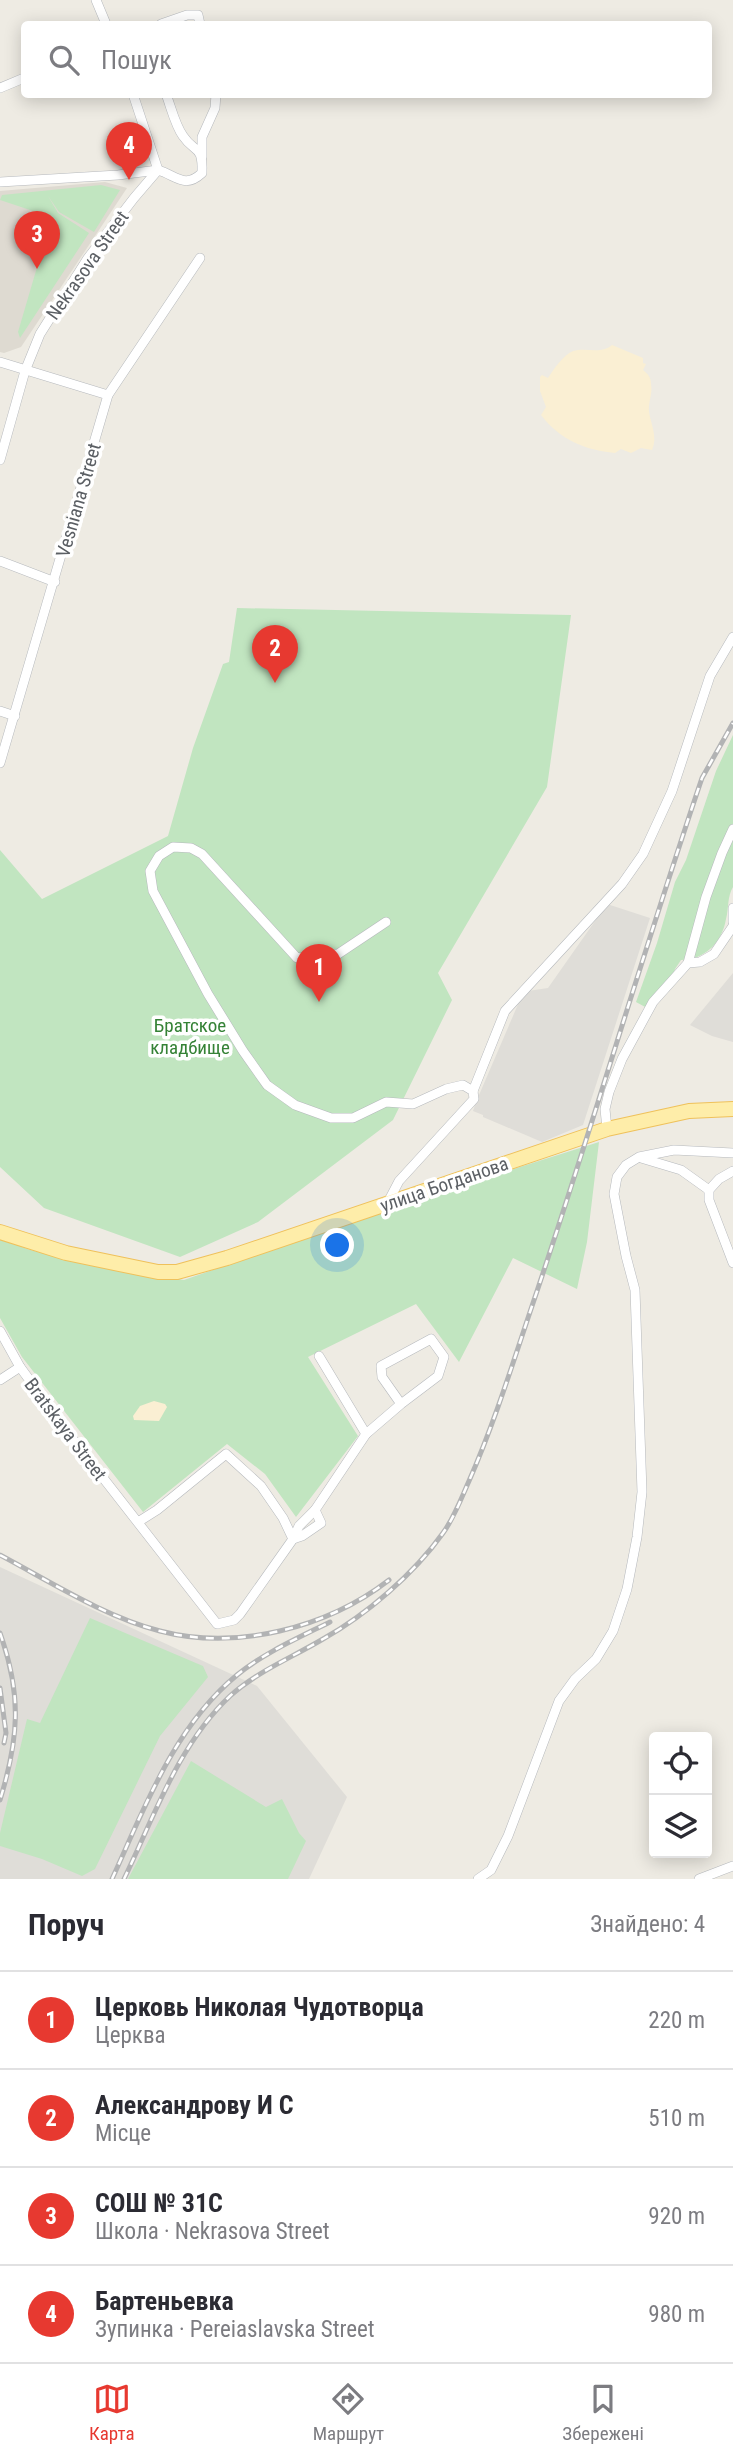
<!DOCTYPE html>
<html lang="uk">
<meta charset="utf-8">
<style>
:root{--surface:#fff;--page:#f2f2f3;--text:#2b2b33;--muted:#7c7c81;--line:#e1e1e2;--accent:#e73930}
body{margin:0;font-family:"Roboto Condensed",sans-serif;background:var(--page);color:var(--text)}
.controls{position:absolute;right:21px;bottom:21px;display:grid;overflow:hidden;border-radius:7px;box-shadow:0 4px 18px #0003}
.controls button{width:63px;height:63px;display:grid;place-items:center;padding:0;border:0;border-bottom:2px solid var(--line);background:var(--surface);color:var(--text);font:35px sans-serif}
.you{position:absolute;left:338px;top:1246px;width:24px;height:24px;margin:-18px;border:5px solid #fff;border-radius:50%;background:#1a73e8;box-shadow:0 0 0 10px #1a73e833}
.badge{display:grid;place-items:center;width:46px;height:46px;border-radius:50%;background:var(--accent);color:#fff;font-size:23px;font-weight:700}
.pin{position:absolute;translate:-50% -58px;filter:drop-shadow(0 2px 4px #0008)}
.pin::after{content:'';position:absolute;top:37px;width:24px;height:21px;background:inherit;clip-path:polygon(0 0,100% 0,50% 100%)}
.list{margin:0;padding:0;list-style:none}
h2{display:flex;justify-content:space-between;align-items:center;height:91px;margin:0;padding:0 28px;font-size:30px}
h2 small{font-size:23px;font-weight:400;color:var(--muted)}
.list li{display:grid;grid-template-columns:46px 1fr auto;gap:21px;align-items:center;box-sizing:border-box;height:98px;padding:0 28px;border-top:2px solid var(--line)}
.list b{display:block;font-size:26px;white-space:nowrap}
.list p{margin:0;font-size:23px;white-space:nowrap;color:var(--muted)}
.list em{font-size:23px;font-style:normal;color:var(--muted)}
.icon{flex:none;width:38px;height:38px;fill:none;stroke:currentColor;stroke-width:2;stroke-linecap:round;stroke-linejoin:round}
.map{position:relative;flex:none;width:733px;height:1879px;overflow:hidden}
.search{position:absolute;background:var(--surface);box-shadow:0 4px 18px #0003;left:21px;right:21px;top:21px;height:77px;display:flex;align-items:center;gap:18px;box-sizing:border-box;padding:0 24px;border-radius:7px;color:var(--muted);font-size:26px}
.sheet{height:483px;background:var(--surface)}
nav{display:flex;justify-content:space-around;align-items:center;box-sizing:border-box;height:98px;border-top:2px solid var(--line);background:var(--surface);font-size:19px;color:var(--muted)}
nav a{display:grid;justify-items:center;gap:4px}
nav .on{color:var(--accent)}
.map>svg:first-child{display:block}
.industrial{fill:#dfddd8}
.education{fill:#dedad1}
.green{fill:#c1e5c0}
.sand{fill:#faefd3}
.lines{fill:none;stroke-linecap:round;stroke-linejoin:round}
.minor-casing{stroke:#b6b9bd;stroke-width:10}
.primary-casing{stroke:#efc15b;stroke-width:16}
.minor{stroke:#fff;stroke-width:9}
.primary{stroke:#feeda9;stroke-width:14}
.rail-casing{stroke:#b2b3b4;stroke-width:5}
.rail{stroke:#fff;stroke-width:2.5;stroke-dasharray:8;stroke-linecap:butt}
.labels{text-anchor:middle;stroke-width:7;stroke-linejoin:round;paint-order:stroke}
.street-label{font-size:19px;fill:#5b5f64;stroke:#fff}
.park-label{font-size:19px;fill:#358236;stroke:#fff}
</style>
<div class="map">
<svg width="733" height="1879" viewBox="0 0 733 1879">
<rect width="100%" height="100%" fill="#eeebe3"/>
<g class="industrial">
<path d="M607,904L650,918L583,1125L542,1142L483,1117V1115L473,1111L476,1102L519,1002L528,991L548,988Z"/>
<path d="M733,973V1042L712,1036L690,1025Z"/>
<path d="M0,1567L257,1686L347,1797L309,1879H0Z"/>
</g>
<path class="education" d="M105,182L127,188L21,347L4,353L0,352V191Z"/>
<g class="green">
<path d="M101,185L120,190L94,232L59,212L48,196L58,213L89,233L20,338L18,332L50,223L39,213L0,200L2,195Z"/>
<path d="M237,608L571,615L547,787L438,973L452,1000L393,1120L258,1222L180,1257L44,1208L0,1167V850L42,899L168,836L193,748L223,664L229,662Z"/>
<path d="M733,735V887C727,897 729,908 726,919C722,943 704,960 681,960L675,969L672,980L647,1008L636,1002L657,943L675,882L686,860L716,771Z"/>
<path d="M599,1142L587,1242L577,1289L513,1258L459,1362L416,1304L308,1357L358,1436L296,1517L265,1474L227,1444L143,1512L22,1357L0,1318V1238L27,1249L79,1263L184,1280L393,1207Z"/>
<path d="M90,1618L203,1666L208,1677L160,1736L95,1869L82,1876L42,1859L0,1846V1833L27,1719L40,1723Z"/>
<path d="M191,1761L266,1807L282,1799L299,1833L306,1841L288,1879H128Z"/>
</g>
<g class="sand">
<path d="M612,345L643,358V363L646,364L643,370C648,374 651,377 651,384C653,393 648,402 649,412C651,425 658,437 652,450L641,448L631,453L621,449L615,453C585,450 560,440 541,415L546,407L540,391V377L542,375L548,378C554,369 563,355 573,351C587,347 600,355 612,345Z"/>
<path d="M154,1401L165,1404L167,1407L159,1421L134,1420L133,1416L140,1406Z"/>
</g>
<g class="lines">
<g class="minor-casing">
<g id="minor">
<path d="M96,0L106,24"/>
<path d="M161,24L187,15H198L200,24"/>
<path d="M0,88L24,78"/>
<path d="M133,94L158,170"/>
<path d="M202,157V137L215,108L216,94"/>
<path d="M158,170C177,176 185,189 202,173C203,144 195,154 183,136C175,125 171,107 166,94"/>
<path d="M0,182L118,175L158,170"/>
<path d="M0,362L108,395"/>
<path d="M0,460L25,371L40,334L88,258L134,198L158,170"/>
<path d="M0,561L55,582"/>
<path d="M0,711L15,716"/>
<path d="M0,763L108,395L200,258"/>
<path d="M733,908V922"/>
<path d="M386,922L338,954L297,958L202,854L191,848L173,847L159,856L150,871L153,891L208,994L243,1051L267,1085L295,1105L331,1118H353L386,1102L413,1104L446,1089L463,1085L473,1091L474,1099L399,1181L388,1202"/>
<path d="M688,963L706,897L722,853L733,829"/>
<path d="M473,1091L505,1011L622,884L643,854L672,791L710,676L733,637"/>
<path d="M607,1129L605,1109L609,1092L622,1059L653,1002L688,963L700,962L714,954L733,926"/>
<path d="M641,1158L681,1170L709,1190"/>
<path d="M733,1171L719,1179L709,1190V1200L733,1263"/>
<path d="M0,1331L20,1367L72,1438L217,1624L234,1620L240,1614L293,1539L283,1518L261,1486L226,1454L157,1510L138,1522"/>
<path d="M319,1356L366,1434"/>
<path d="M0,1380L20,1367"/>
<path d="M293,1539L299,1526L315,1510L366,1434L401,1404L382,1377L381,1366L431,1339L444,1357L438,1376L401,1404"/>
<path d="M293,1539L302,1536L321,1523L315,1510"/>
<path d="M478,1879L491,1870L508,1836L559,1701L575,1679L596,1659L613,1631L627,1589L637,1537L642,1492L635,1290L626,1256L614,1194L617,1177L626,1165L639,1157L674,1150L733,1153"/>
<path d="M699,1879L733,1866"/>
</g>
</g>
<g class="primary-casing">
<path id="primary" d="M0,1232L66,1253L158,1272H177L227,1258L607,1129L689,1111L733,1109"/>
</g>
<use href="#minor" class="minor"/>
<use href="#primary" class="primary"/>
<g class="rail-casing">
<g id="rail">
<path d="M0,1555C51,1582 103,1616 160,1631C236,1651 327,1628 389,1580"/>
<path d="M0,1633C22,1695 19,1738 0,1800"/>
<path d="M0,1688L6,1733L4,1743"/>
<path d="M112,1879C145,1807 174,1727 237,1675C264,1653 298,1638 330,1622"/>
<path d="M124,1879C154,1817 178,1745 230,1696C258,1671 291,1658 323,1639C366,1615 414,1574 443,1533C454,1518 461,1499 469,1481C493,1426 511,1369 530,1312C590,1135 642,955 702,778L733,723"/>
</g>
</g>
<use href="#rail" class="rail"/>
</g>
<g class="labels">
<g class="street-label">
<text transform="translate(87 265) rotate(-55)" y="7">Nekrasova Street</text>
<text transform="translate(78 500) rotate(-74)" y="7">Vesniana Street</text>
<text transform="translate(444 1184) rotate(-19)" y="7">улица Богданова</text>
<text transform="translate(66 1429) rotate(53)" y="7">Bratskaya Street</text>
</g>
<g class="park-label">
<text x="190" y="1032">Братское<tspan x="190" dy="22">кладбище</tspan></text>
</g>
</g>
</svg>
<div class="controls">
<button><svg class="icon" aria-label="locate" viewBox="0 0 24 24"><circle cx="12" cy="12" r="6"/><path d="M12 2v4M12 18v4M2 12h4M18 12h4"/></svg></button>
<button><svg class="icon" aria-label="layers" viewBox="0 0 24 24"><path d="M12 4l9 5-9 5-9-5zM3 14l9 5 9-5"/></svg></button>
</div>
<div class="you"></div>
<div class="pin badge" style="left:319px;top:1002px">1</div>
<div class="pin badge" style="left:275px;top:683px">2</div>
<div class="pin badge" style="left:37px;top:269px">3</div>
<div class="pin badge" style="left:129px;top:180px">4</div>
<div class="search"><svg class="icon" aria-label="search" viewBox="0 0 24 24"><circle cx="10" cy="10" r="6"/><path d="M15 15l6 6"/></svg>Пошук</div>
</div>
<section class="sheet">
<h2>Поруч<small>Знайдено: 4</small></h2>
<ul class="list">
<li><span class="badge">1</span><div><b>Церковь Николая Чудотворца</b><p>Церква</p></div><em>220 m</em></li>
<li><span class="badge">2</span><div><b>Александрову И С</b><p>Місце</p></div><em>510 m</em></li>
<li><span class="badge">3</span><div><b>СОШ № 31С</b><p>Школа · Nekrasova Street</p></div><em>920 m</em></li>
<li><span class="badge">4</span><div><b>Бартеньевка</b><p>Зупинка · Pereiaslavska Street</p></div><em>980 m</em></li>
</ul>
</section>
<nav>
<a class="on"><svg class="icon" aria-label="map" viewBox="0 0 24 24"><path d="M3 6l6-2 6 2 6-2v14l-6 2-6-2-6 2zM9 4v14M15 6v14"/></svg>Карта</a>
<a><svg class="icon" aria-label="directions" viewBox="0 0 24 24"><path d="M12 3l9 9-9 9-9-9zM9 14v-3h6M13 9l2 2-2 2"/></svg>Маршрут</a>
<a><svg class="icon" aria-label="saved" viewBox="0 0 24 24"><path d="M7 4h10v16l-5-4-5 4z"/></svg>Збережені</a>
</nav>
